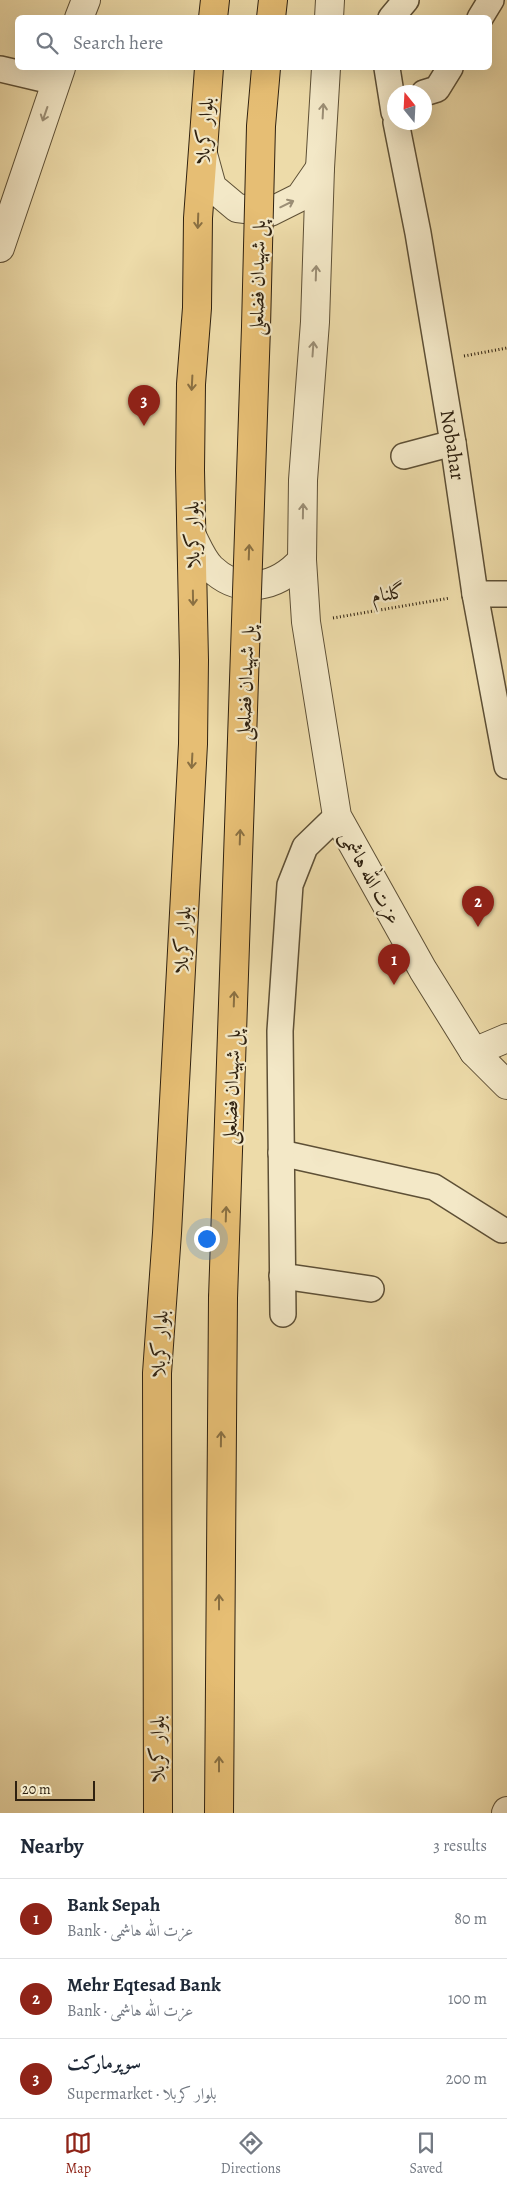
<!DOCTYPE html>
<meta charset="utf-8">
<style>
:root{--surface:#fff;--page:#f2f2f3;--text:#1f2937;--muted:#747a83;--line:#e0e1e3;--accent:#8f2418}
body{margin:0;font-family:Alegreya,Amiri,serif;background:var(--page);color:var(--text)}
.compass{position:absolute;left:387px;top:85px;width:45px;height:45px;border-radius:50%;background:var(--surface);box-shadow:0 5px 20px #0002;rotate:342deg}
.scale{position:absolute;left:15px;bottom:12px;width:80px;box-sizing:border-box;padding-left:5px;border:2px solid #2f2110;border-top:0;font-size:14px;line-height:18px;white-space:nowrap;color:#2f2110;-webkit-text-stroke:4px #f3e8c7;paint-order:stroke}
.you{position:absolute;left:206px;top:1238px;width:18px;height:18px;margin:-12px;border:4px solid #fff;border-radius:50%;background:#1a73e8;box-shadow:0 0 0 8px #1a73e833}
.badge{display:grid;place-items:center;width:32px;height:32px;border-radius:50%;background:var(--accent);color:#fff;font-size:16px;font-weight:700}
.pin{position:absolute;translate:-50% -41px;filter:drop-shadow(0 1px 2px #0008)}
.pin::after{content:'';position:absolute;top:26px;width:18px;height:15px;background:inherit;clip-path:polygon(0 0,100% 0,50% 100%)}
.list{margin:0;padding:0;list-style:none}
h2{display:flex;justify-content:space-between;align-items:center;height:65px;margin:0;padding:0 20px;font-size:21px}
h2 small{font-size:16px;font-weight:400;color:var(--muted)}
.list li{display:grid;grid-template-columns:32px 1fr auto;gap:15px;align-items:center;box-sizing:border-box;height:80px;padding:0 20px;border-top:1px solid var(--line)}
.list b{display:block;font-size:19px;white-space:nowrap}
.list p{margin:0;font-size:16px;white-space:nowrap;color:var(--muted)}
.list em{font-size:16px;font-style:normal;color:var(--muted)}
.icon{flex:none;width:28px;height:28px;fill:none;stroke:currentColor;stroke-width:2;stroke-linecap:round;stroke-linejoin:round}
.map{position:relative;flex:none;width:507px;height:1813px;overflow:hidden}
.search{position:absolute;background:var(--surface);box-shadow:0 5px 20px #0002;left:15px;right:15px;top:15px;height:55px;display:flex;align-items:center;gap:12px;box-sizing:border-box;padding:0 18px;border-radius:8px;color:var(--muted);font-size:19px}
.sheet{height:305px;background:var(--surface)}
nav{display:flex;justify-content:space-around;align-items:center;box-sizing:border-box;height:70px;border-top:1px solid var(--line);background:var(--surface);font-size:14px;color:var(--muted)}
nav a{display:grid;justify-items:center;gap:2px}
nav .on{color:var(--accent)}
.map>svg:first-child{display:block}
.lines{fill:none;stroke-linecap:round;stroke-linejoin:round}
.minor-casing{stroke:#5e5036;stroke-width:28}
.tertiary-casing{stroke:#5e5036;stroke-width:30}
.trunk-casing{stroke:#2f2110;stroke-width:30}
.path{stroke:#2f2110;stroke-width:3;stroke-dasharray:1 2.5;stroke-linecap:butt}
.minor{stroke:#f3e8c7;stroke-width:25}
.tertiary{stroke:#f3e8c7;stroke-width:28}
.trunk{stroke:#e6be74;stroke-width:28}
.trunk-bridge-casing{stroke:#2f2110;stroke-width:30;stroke-linecap:butt}
.trunk-bridge{stroke:#e6be74;stroke-width:28}
.oneway{stroke:#9b8e75}
.oneway2{stroke:#8a7042}
.labels{text-anchor:middle;stroke-width:4.5;stroke-linejoin:round;paint-order:stroke}
.street-label{font-size:20px;fill:#2f2110;stroke:#f3e8c7}
</style>
<div class="map">
<svg width="507" height="1813" viewBox="0 0 507 1813">
<rect width="100%" height="100%" fill="#eddba9"/>
<filter id="stains"><feTurbulence type="fractalNoise" baseFrequency=".004" numOctaves="4"/><feColorMatrix values="0 0 0 0 .2 0 0 0 0 .09 0 0 0 0 .02 0 0 0 .5 -.17"/></filter>
<radialGradient id="worn" r=".72"><stop offset=".6" stop-color="#630" stop-opacity="0"/><stop offset="1" stop-color="#630" stop-opacity=".3"/></radialGradient>
<g class="lines">
<g class="minor-casing">
<g id="minor">
<path d="M391,18L406,0"/>
<path d="M480,18L491,0"/>
<path d="M387,68L394,112"/>
<path d="M0,69L56,82"/>
<path d="M424,93L437,89L450,68"/>
<path id="s1" d="M396,122L418,233L453,443L475,594L507,766"/>
<path d="M404,456L453,443"/>
<path d="M475,594H507"/>
<path d="M281,1153L434,1187L502,1230"/>
<path d="M282,1276L371,1289"/>
<path d="M283,1314L280,1031L290,885L305,847L337,816"/>
</g>
</g>
<g class="tertiary-casing">
<g id="tertiary">
<path d="M79,18L86,0"/>
<path d="M329,18L330,0"/>
<path d="M326,68L320,168L315,322L303,480L302,560L306,622L337,816L423,970L474,1052L507,1085"/>
<path d="M203,154L212,187L237,208L270,212L300,197L320,168"/>
<path d="M0,248L61,68"/>
<path d="M193,538C198,548 203,560 211,568C240,596 277,588 302,560"/>
<path d="M474,1052L507,1038"/>
<path d="M506,1813L507,1811"/>
</g>
</g>
<g class="trunk-casing">
<g id="trunk">
<path d="M213,18L215,0"/>
<path d="M271,18L273,0"/>
<path d="M158,1813L157,1373L167,1233L193,744L194,660L190,470L191,384L197,308L198,218L209,68"/>
<path d="M219,1813L223,1298"/>
</g>
</g>
<g class="path">
<path d="M464,356L507,348"/>
<path d="M333,618L450,598"/>
</g>
<use href="#minor" class="minor"/>
<use href="#tertiary" class="tertiary"/>
<use href="#trunk" class="trunk"/>
<g class="trunk-bridge-casing">
<path id="trunk-bridge" d="M223,1298L256,327L261,126L266,68"/>
</g>
<use href="#trunk-bridge" class="trunk-bridge"/>
</g>
<defs><path id="oneway-shaft" d="M-6 0H5M1.5-3L5.5 0L1.5 3" fill="none" stroke-width="1.6" stroke-linecap="round" stroke-linejoin="round" transform="scale(1.25)"/></defs>
<g class="oneway">
<use href="#oneway-shaft" transform="translate(323 111) rotate(-87)"/>
<use href="#oneway-shaft" transform="translate(45 114) rotate(109)"/>
<use href="#oneway-shaft" transform="translate(287 204) rotate(-26)"/>
<use href="#oneway-shaft" transform="translate(316 273) rotate(-88)"/>
<use href="#oneway-shaft" transform="translate(313 349) rotate(-86)"/>
<use href="#oneway-shaft" transform="translate(303 511) rotate(-89)"/>
</g>
<g class="oneway2">
<use href="#oneway-shaft" transform="translate(198 221) rotate(92)"/>
<use href="#oneway-shaft" transform="translate(192 383) rotate(93)"/>
<use href="#oneway-shaft" transform="translate(249 552) rotate(-88)"/>
<use href="#oneway-shaft" transform="translate(193 598) rotate(89)"/>
<use href="#oneway-shaft" transform="translate(192 761) rotate(93)"/>
<use href="#oneway-shaft" transform="translate(240 837) rotate(-88)"/>
<use href="#oneway-shaft" transform="translate(234 999) rotate(-88)"/>
<use href="#oneway-shaft" transform="translate(226 1214) rotate(-88)"/>
<use href="#oneway-shaft" transform="translate(221 1439) rotate(-89)"/>
<use href="#oneway-shaft" transform="translate(219 1602) rotate(-90)"/>
<use href="#oneway-shaft" transform="translate(219 1764) rotate(-90)"/>
</g>
<g class="labels">
<g class="street-label">
<text transform="translate(204 131) rotate(-86)" y="7">بلوار کربلا</text>
<text transform="translate(257 278) rotate(-89)" y="7">پل شهیدان فضلعلی</text>
<text dy="7" stroke="none"><textPath href="#s1" startOffset="328">Nobahar</textPath></text>
<text transform="translate(192 535) rotate(-91)" y="7">بلوار کربلا</text>
<text transform="translate(388 593) rotate(-9)" y="7">گلنام</text>
<text transform="translate(245 683) rotate(-88)" y="7">پل شهیدان فضلعلی</text>
<text transform="translate(371 877) rotate(61)" y="7">عزت الله هاشمی</text>
<text transform="translate(182 940) rotate(-87)" y="7">بلوار کربلا</text>
<text transform="translate(231 1087) rotate(-88)" y="7">پل شهیدان فضلعلی</text>
<text transform="translate(159 1344) rotate(-87)" y="7">بلوار کربلا</text>
<text transform="translate(157 1749) rotate(-90)" y="7">بلوار کربلا</text>
</g>
</g>
<rect width="100%" height="100%" filter="url(#stains)"/>
<rect width="100%" height="100%" fill="url(#worn)"/>
</svg>
<svg class="compass" viewBox="-18 -18 36 36"><path d="M0-13l5 13h-10z" fill="#e53935"/><path d="M0 13l5-13h-10z" fill="#747a83"/></svg>
<div class="scale">20 m</div>
<div class="you"></div>
<div class="pin badge" style="left:394px;top:985px">1</div>
<div class="pin badge" style="left:478px;top:927px">2</div>
<div class="pin badge" style="left:144px;top:426px">3</div>
<div class="search"><svg class="icon" aria-label="search" viewBox="0 0 24 24"><circle cx="10" cy="10" r="6"/><path d="M15 15l6 6"/></svg>Search here</div>
</div>
<section class="sheet">
<h2>Nearby<small>3 results</small></h2>
<ul class="list">
<li><span class="badge">1</span><div><b>Bank Sepah</b><p>Bank · عزت الله هاشمی</p></div><em>80 m</em></li>
<li><span class="badge">2</span><div><b>Mehr Eqtesad Bank</b><p>Bank · عزت الله هاشمی</p></div><em>100 m</em></li>
<li><span class="badge">3</span><div><b>سوپرمارکت</b><p>Supermarket · بلوار کربلا</p></div><em>200 m</em></li>
</ul>
</section>
<nav>
<a class="on"><svg class="icon" aria-label="map" viewBox="0 0 24 24"><path d="M3 6l6-2 6 2 6-2v14l-6 2-6-2-6 2zM9 4v14M15 6v14"/></svg>Map</a>
<a><svg class="icon" aria-label="directions" viewBox="0 0 24 24"><path d="M12 3l9 9-9 9-9-9zM9 14v-3h6M13 9l2 2-2 2"/></svg>Directions</a>
<a><svg class="icon" aria-label="saved" viewBox="0 0 24 24"><path d="M7 4h10v16l-5-4-5 4z"/></svg>Saved</a>
</nav>
